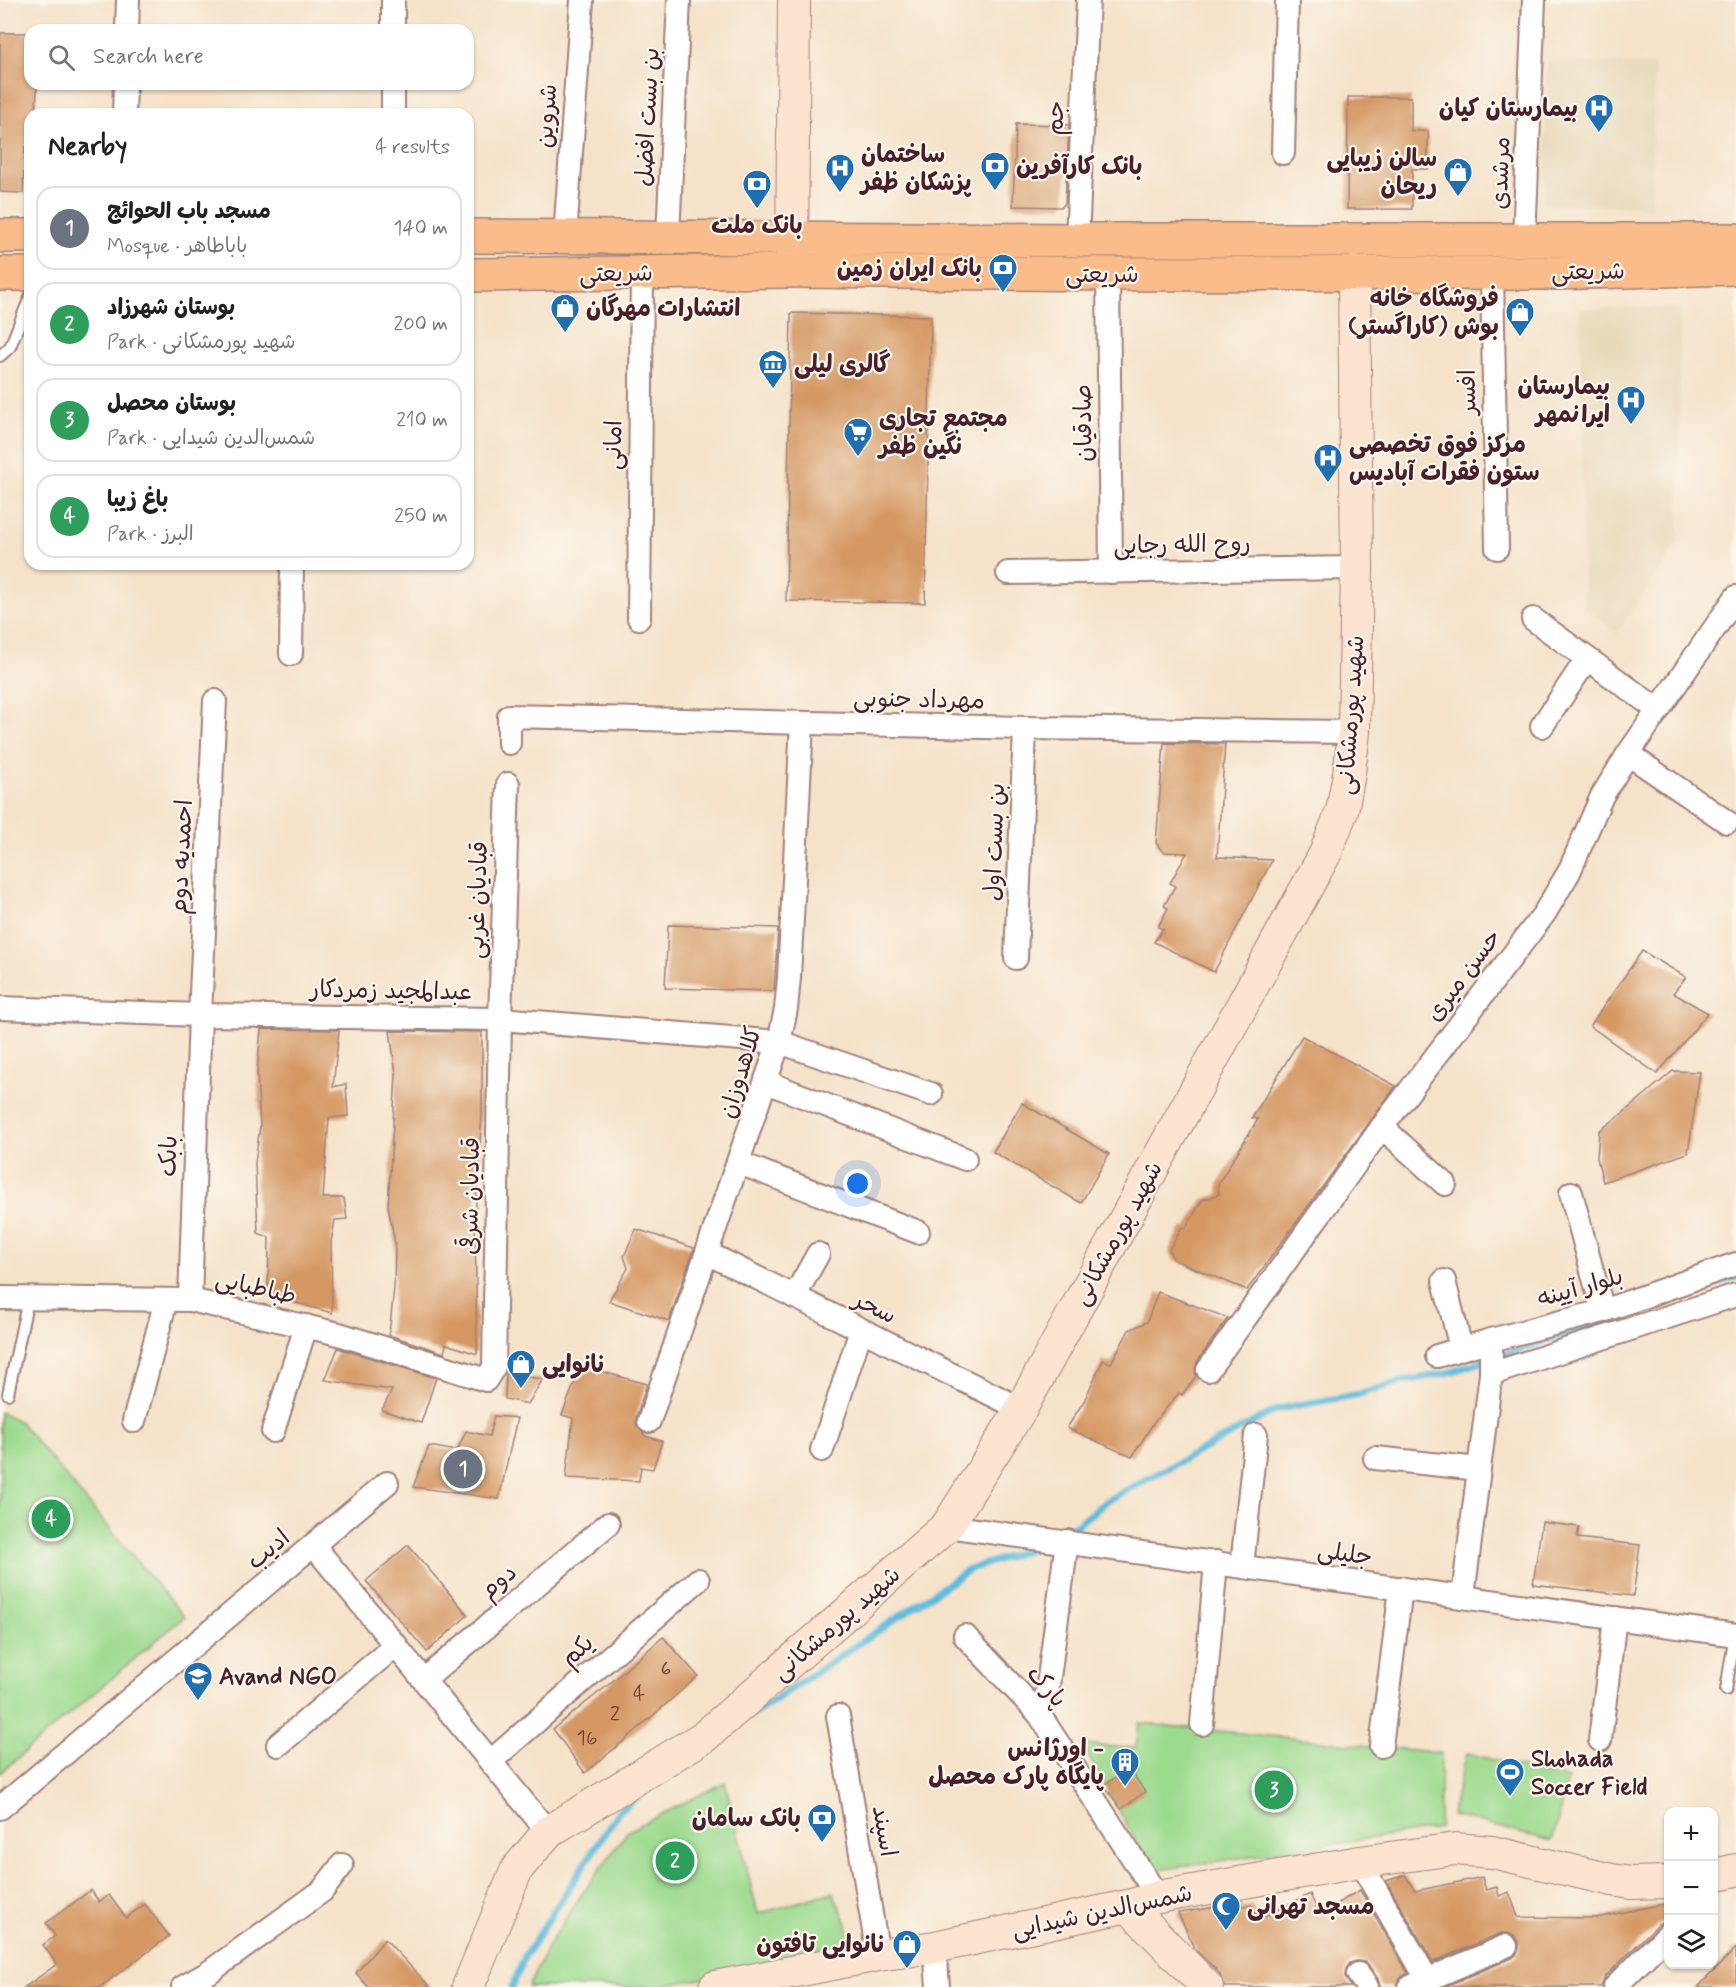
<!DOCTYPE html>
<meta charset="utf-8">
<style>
:root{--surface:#fff;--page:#f6f6f6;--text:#202124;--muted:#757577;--line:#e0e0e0;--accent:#7c3aed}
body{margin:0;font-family:Mynerve,"Playpen Sans Arabic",sans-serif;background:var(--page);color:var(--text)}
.controls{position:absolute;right:18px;bottom:18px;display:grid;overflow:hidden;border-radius:12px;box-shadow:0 2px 4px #0004}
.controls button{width:54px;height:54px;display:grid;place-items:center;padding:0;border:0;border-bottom:2px solid var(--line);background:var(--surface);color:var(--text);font:30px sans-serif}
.you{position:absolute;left:858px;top:1184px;width:21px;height:21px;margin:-15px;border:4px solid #fff;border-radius:50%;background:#1a73e8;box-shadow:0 0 0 9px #1a73e833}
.badge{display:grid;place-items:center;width:39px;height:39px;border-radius:50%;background:var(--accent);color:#fff;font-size:20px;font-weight:700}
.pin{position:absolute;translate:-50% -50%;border:3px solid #fff;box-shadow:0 2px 6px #0006}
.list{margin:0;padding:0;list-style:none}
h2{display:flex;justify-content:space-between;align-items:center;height:78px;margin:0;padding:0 24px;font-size:26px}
h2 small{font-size:20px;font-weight:400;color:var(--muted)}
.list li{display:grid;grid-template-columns:39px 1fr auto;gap:18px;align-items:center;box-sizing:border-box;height:84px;margin:0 12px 12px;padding:0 12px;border:2px solid var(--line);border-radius:18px}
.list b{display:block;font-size:22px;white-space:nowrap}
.list p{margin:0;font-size:20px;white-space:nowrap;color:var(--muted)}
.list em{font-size:20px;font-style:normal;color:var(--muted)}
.icon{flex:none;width:33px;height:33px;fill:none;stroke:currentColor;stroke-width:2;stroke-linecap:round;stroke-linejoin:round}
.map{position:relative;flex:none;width:1736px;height:1987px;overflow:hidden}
.search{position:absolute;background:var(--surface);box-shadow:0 2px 4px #0004;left:24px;top:24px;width:450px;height:66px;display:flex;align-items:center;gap:15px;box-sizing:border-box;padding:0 21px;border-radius:18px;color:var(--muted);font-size:22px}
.panel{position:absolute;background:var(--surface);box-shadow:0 2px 4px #0004;left:24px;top:108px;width:450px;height:462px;border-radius:18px}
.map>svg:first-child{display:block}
.built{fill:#e8d9ba}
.green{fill:#9cda8e;stroke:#737c5c;stroke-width:1.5}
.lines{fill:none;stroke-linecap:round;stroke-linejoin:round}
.stream{stroke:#5cbadb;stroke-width:7}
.building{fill:#d59863}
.lane-casing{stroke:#a0807a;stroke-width:14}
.street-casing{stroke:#a0807a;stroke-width:26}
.secondary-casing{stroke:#a0807a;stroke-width:34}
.primary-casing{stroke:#a0807a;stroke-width:36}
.lane{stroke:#fff;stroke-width:10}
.street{stroke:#fff;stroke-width:22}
.secondary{stroke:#fde4d0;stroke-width:32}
.primary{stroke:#f9bc8a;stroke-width:33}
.labels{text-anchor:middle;stroke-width:4.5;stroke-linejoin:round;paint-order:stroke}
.number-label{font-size:21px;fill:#6d3d39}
.poi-label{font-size:24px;font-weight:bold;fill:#4a1f2b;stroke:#fbf7ec;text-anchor:start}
.street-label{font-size:24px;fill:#4a1f2b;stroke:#fbf7ec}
</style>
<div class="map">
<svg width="1736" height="1987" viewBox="0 0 1736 1987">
<rect width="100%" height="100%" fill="#fbf7ec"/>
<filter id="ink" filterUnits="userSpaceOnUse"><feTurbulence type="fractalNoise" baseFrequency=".0167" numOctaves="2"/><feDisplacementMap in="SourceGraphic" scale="12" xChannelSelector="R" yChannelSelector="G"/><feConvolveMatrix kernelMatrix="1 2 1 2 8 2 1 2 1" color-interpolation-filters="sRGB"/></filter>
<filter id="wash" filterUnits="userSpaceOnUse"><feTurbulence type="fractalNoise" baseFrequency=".008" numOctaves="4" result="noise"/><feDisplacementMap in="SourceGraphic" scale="24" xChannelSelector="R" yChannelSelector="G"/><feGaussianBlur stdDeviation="1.35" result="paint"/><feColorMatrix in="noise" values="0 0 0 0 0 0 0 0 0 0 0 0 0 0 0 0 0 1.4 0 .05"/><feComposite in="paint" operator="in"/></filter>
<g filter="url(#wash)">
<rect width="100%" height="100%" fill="#f5e2c9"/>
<g class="built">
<path d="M1547,62L1655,65L1651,207L1544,204Z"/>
<path d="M1680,307L1679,541L1617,633L1584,608L1580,309Z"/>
</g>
<g class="green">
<path d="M0,1412L19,1421L184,1617L0,1773Z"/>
<path d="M1139,1723L1441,1753L1439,1828L1153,1871L1082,1745L1136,1748Z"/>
<path d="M1467,1753L1568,1779L1552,1841L1451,1815Z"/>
<path d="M725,1782L758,1914L833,1892L846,1921L853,1952L654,1987H528L549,1944L584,1891L628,1831Z"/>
</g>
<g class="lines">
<g class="stream">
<path d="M1060,1535L1078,1524L1108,1500L1278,1409L1360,1394L1399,1382L1447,1373L1614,1319L1736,1277"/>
<path d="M752,1715L970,1569L1040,1546"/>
<path d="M512,1987L525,1956L619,1811L655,1784"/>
</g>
</g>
<g id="blocks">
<g class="building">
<path d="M0,33H30L26,73H30V84H37L36,114H30V148L25,147L23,193L0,192Z"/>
<path d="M1348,97H1411V131H1428V169H1412V209H1347Z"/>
<path d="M1016,124L1069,125L1065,203L1062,207L1013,206Z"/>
<path d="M791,313L931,316L925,603L786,601Z"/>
<path d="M1164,743L1225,744L1217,857L1272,860L1214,972L1154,942L1163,929L1158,927L1168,908L1164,906L1175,886L1170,883L1187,853L1163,852L1156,843Z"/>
<path d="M668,925L778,928L774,991L665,988Z"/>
<path d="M1642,951L1686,977L1673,993L1708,1013L1657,1074L1590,1026Z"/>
<path d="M261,1029L339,1030L333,1087L346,1084L348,1116L329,1118L323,1198H344L347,1219L335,1220L331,1242L332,1313L268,1295L269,1237L258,1233L255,1163L260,1126L257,1072Z"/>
<path d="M390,1031L482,1032V1113L475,1217L477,1354L446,1344L444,1353L389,1335L394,1288L395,1243L388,1206L396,1074Z"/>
<path d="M1302,1036L1396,1086L1247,1290L1174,1260L1169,1250L1182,1227L1186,1228L1202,1200L1219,1194L1218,1184L1258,1119L1252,1118Z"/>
<path d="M1673,1071L1700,1072L1688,1153L1603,1182L1597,1158L1599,1131L1623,1113Z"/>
<path d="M1022,1103L1109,1154L1081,1203L993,1152Z"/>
<path d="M636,1229L694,1248L669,1321L609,1301L628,1268L624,1256Z"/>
<path d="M1158,1292L1228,1318L1197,1362L1195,1369L1196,1376L1182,1395L1179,1393L1152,1425L1132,1457L1067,1428L1084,1401L1103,1360L1111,1363L1129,1330L1147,1322Z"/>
<path d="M338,1348L436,1378L421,1423L382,1410L392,1390L325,1380Z"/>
<path d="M581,1366L647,1384L636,1417V1424L645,1436L662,1441L653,1469L641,1467L639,1481L566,1478L573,1418L562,1415Z"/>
<path d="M506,1374L543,1379L528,1404L505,1399Z"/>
<path d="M494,1416L517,1418L499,1499L413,1487L429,1446L457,1451L466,1431L489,1436Z"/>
<path d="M1542,1522L1579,1527L1577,1538L1640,1545L1633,1596L1533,1584Z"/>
<path d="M408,1545L468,1615L427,1652L366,1581Z"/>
<path d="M663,1637L698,1676L632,1734L585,1773L553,1729L608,1685Z"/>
<path d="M1129,1768L1145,1792L1121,1809L1104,1785Z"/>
<path d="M1405,1875L1415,1891L1482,1877L1486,1890L1497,1887L1499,1896L1509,1892L1518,1917L1596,1918L1668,1903V1919L1658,1924L1605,1977L1601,1987H1444L1512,1958L1516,1955L1519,1948V1941L1514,1935L1507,1933H1501L1433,1962L1386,1881Z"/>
<path d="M91,1890L99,1902L109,1895L126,1918L145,1904L169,1936L100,1987H25L57,1964L43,1945L55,1936L46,1923Z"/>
<path d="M1360,1890L1408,1973L1400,1978L1397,1987H1380L1378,1979L1369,1966L1364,1962L1357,1961L1350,1963L1346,1969L1345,1976L1351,1987H1224L1220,1974L1196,1950L1178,1913L1223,1906L1225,1908L1252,1905L1258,1919L1310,1894L1319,1914Z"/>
<path d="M385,1939L430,1987H368L356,1973Z"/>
<path d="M1736,1948V1987H1698Z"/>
</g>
</g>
</g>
<g filter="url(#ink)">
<use href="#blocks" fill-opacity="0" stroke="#a0807a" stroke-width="1.5"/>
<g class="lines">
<g class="lane-casing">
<g id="lane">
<path d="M0,356L10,347L30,297"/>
<path d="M8,1394L28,1299"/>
<path d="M1726,1690L1735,1634"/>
</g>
</g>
<g class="street-casing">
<g id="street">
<path d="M127,30L128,0"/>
<path d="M393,30V0"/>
<path d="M124,114L125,84"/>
<path d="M393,114V84"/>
<path d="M1283,153L1287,0"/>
<path d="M565,236L582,0"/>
<path d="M668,236L679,0"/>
<path d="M1077,240L1088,0"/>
<path d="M1524,240L1534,0"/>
<path d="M1492,271L1497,548"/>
<path d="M1108,274L1111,572"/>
<path d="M1008,573L1357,568"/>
<path d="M639,618L642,272"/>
<path d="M1533,619L1658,710"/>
<path d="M291,654L292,564"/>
<path d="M1542,726L1587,659"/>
<path d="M509,743V716L1025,728L1354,732"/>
<path d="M1628,754L1727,822"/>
<path d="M1016,958L1025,728"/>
<path d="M0,1008L200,1015L500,1019L779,1042L931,1094"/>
<path d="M766,1082L965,1159"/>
<path d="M1382,1127L1445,1184"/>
<path d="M739,1163L918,1232"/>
<path d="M1571,1193L1603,1311"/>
<path d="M707,1253L1021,1409"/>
<path d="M1444,1281L1461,1348"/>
<path d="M794,1297L818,1254"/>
<path d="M0,1298L190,1300L339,1334L486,1380L494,1367L500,1019L508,784"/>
<path d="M190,1300L200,1015L215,701"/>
<path d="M1437,1356L1491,1340L1603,1311L1736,1264"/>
<path d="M1208,1370L1382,1127L1544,914L1569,872L1602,796L1628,754L1736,597"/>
<path d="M1491,1374L1736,1295"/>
<path d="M134,1421L166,1300"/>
<path d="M649,1421L779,1042L786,1009L789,978L802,723"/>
<path d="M273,1431L306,1326"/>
<path d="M822,1450L861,1330"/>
<path d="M1375,1458L1479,1469"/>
<path d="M947,1526L1736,1635"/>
<path d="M314,1546L548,1832"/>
<path d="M1242,1566L1256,1435"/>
<path d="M1463,1596L1491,1374V1340"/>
<path d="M965,1636L1039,1714L1158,1897"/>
<path d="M424,1680L608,1524"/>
<path d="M1039,1714L1047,1693L1067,1541"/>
<path d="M838,1716L878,1955"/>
<path d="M1202,1724L1216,1562"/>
<path d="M1600,1740L1615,1618"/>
<path d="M278,1745L396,1645"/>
<path d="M1381,1746L1401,1588"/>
<path d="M491,1761L698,1580"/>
<path d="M0,1808L387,1483"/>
<path d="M1360,1862L1427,1979"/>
<path d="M935,1947L938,1987"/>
<path d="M1358,1974L1367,1987"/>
<path d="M183,1987L208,1973L322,1891L342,1865"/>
<path d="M1410,1987L1506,1946"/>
<path d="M1615,1987L1668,1934"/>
</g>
</g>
<g class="secondary-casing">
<g id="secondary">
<path d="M792,264L794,0"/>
<path d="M1714,1875L1736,1870"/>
<path d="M1128,1906L1207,1987"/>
<path d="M468,1987L517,1869L548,1832L705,1736L947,1526L1021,1409L1325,854L1342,811L1349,774L1354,732L1357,568L1354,272"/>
<path d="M715,1987L878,1955L935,1947L1128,1906L1158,1897L1360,1862L1455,1849L1492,1852L1612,1880L1631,1883L1668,1882"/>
</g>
</g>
<g class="primary-casing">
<g id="primary">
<path d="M0,236H30"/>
<path d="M468,236L1077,240H1736"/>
<path d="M0,274H30"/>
<path d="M468,275L792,271L1108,274L1551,273L1736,268"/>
</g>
</g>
<use href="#lane" class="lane"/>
<use href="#street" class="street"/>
<use href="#secondary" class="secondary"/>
<use href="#primary" class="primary"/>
</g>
</g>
<defs>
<g id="hospital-pin" transform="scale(1.5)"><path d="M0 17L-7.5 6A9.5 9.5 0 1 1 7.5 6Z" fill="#1f6fb2" stroke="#fbf7ec"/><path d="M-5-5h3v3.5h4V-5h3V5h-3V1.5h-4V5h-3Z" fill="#fff"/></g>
<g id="bank-pin" transform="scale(1.5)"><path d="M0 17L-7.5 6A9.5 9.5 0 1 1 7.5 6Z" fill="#1f6fb2" stroke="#fbf7ec"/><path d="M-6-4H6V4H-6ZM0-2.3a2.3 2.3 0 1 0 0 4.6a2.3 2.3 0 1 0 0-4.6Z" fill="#fff"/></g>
<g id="shop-pin" transform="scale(1.5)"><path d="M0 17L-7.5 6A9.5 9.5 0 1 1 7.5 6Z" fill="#1f6fb2" stroke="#fbf7ec"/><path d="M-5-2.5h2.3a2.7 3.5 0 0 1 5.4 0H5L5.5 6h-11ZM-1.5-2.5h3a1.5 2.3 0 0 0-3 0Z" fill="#fff"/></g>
<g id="museum-pin" transform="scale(1.5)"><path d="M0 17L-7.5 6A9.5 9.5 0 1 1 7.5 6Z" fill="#1f6fb2" stroke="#fbf7ec"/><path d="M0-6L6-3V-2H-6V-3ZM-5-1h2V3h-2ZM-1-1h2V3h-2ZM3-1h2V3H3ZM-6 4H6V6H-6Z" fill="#fff"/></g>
<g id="supermarket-pin" transform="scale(1.5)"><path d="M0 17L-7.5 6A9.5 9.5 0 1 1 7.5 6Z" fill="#1f6fb2" stroke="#fbf7ec"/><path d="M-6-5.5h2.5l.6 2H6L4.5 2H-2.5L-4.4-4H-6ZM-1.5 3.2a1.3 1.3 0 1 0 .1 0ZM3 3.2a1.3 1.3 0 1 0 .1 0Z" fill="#fff"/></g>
<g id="school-pin" transform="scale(1.5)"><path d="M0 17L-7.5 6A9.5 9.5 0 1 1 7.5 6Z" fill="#1f6fb2" stroke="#fbf7ec"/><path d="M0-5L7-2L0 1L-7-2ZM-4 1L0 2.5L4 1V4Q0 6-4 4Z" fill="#fff"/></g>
<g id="building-pin" transform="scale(1.5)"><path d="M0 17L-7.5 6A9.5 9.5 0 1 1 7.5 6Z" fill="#1f6fb2" stroke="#fbf7ec"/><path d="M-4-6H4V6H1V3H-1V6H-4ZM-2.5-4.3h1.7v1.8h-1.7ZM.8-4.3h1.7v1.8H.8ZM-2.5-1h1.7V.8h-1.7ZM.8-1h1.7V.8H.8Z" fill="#fff"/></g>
<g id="stadium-pin" transform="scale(1.5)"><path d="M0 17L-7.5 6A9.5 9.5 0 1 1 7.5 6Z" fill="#1f6fb2" stroke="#fbf7ec"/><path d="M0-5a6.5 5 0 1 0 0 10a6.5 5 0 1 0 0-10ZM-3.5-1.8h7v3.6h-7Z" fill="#fff"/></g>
<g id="mosque-pin" transform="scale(1.5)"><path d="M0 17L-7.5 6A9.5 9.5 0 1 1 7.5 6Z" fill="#1f6fb2" stroke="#fbf7ec"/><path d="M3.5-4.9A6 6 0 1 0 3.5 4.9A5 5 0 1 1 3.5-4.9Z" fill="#fff"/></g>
</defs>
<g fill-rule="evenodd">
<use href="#hospital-pin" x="1599" y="108"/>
<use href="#bank-pin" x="995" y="166"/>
<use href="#hospital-pin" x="840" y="168"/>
<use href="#shop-pin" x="1458" y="172"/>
<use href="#bank-pin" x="757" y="184"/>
<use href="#bank-pin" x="1003" y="268"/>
<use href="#shop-pin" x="565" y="308"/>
<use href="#shop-pin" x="1520" y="312"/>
<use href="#museum-pin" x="773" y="364"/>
<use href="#hospital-pin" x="1631" y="400"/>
<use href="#supermarket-pin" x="858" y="432"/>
<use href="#hospital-pin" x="1328" y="458"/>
<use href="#shop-pin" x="521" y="1364"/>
<use href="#school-pin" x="198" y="1676"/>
<use href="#building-pin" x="1125" y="1762"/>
<use href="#stadium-pin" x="1510" y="1772"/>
<use href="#bank-pin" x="822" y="1818"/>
<use href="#mosque-pin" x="1226" y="1906"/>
<use href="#shop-pin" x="907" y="1944"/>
</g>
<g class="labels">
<g class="number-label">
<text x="666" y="1675">6</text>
<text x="639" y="1700">4</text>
<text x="615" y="1720">2</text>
<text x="587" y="1744">16</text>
</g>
<g class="poi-label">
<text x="1578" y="116" text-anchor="end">بیمارستان کیان</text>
<text x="861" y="162">ساختمان<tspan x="861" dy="28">پزشکان ظفر</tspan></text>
<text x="1437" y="166" text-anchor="end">سالن زیبایی<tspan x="1437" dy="28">ریحان</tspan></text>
<text x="1016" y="174">بانک کارآفرین</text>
<text x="757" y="233" text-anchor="middle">بانک ملت</text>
<text x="982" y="276" text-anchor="end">بانک ایران زمین</text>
<text x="1499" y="306" text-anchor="end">فروشگاه خانه<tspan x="1499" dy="28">بوش (کاراگستر)</tspan></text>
<text x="586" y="316">انتشارات مهرگان</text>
<text x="794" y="372">گالری لیلی</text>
<text x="1610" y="394" text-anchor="end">بیمارستان<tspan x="1610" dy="28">ایرانمهر</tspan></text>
<text x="879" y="426">مجتمع تجاری<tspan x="879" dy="28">نگین ظفر</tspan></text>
<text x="1349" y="452">مرکز فوق تخصصی<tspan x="1349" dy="28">ستون فقرات آبادیس</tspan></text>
<text x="542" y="1372">نانوایی</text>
<text x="219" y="1684">Avand NGO</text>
<text x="1104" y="1756" text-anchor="end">اورژانس -<tspan x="1104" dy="28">پایگاه پارک محصل</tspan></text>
<text x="1531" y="1766">Shohada<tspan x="1531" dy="28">Soccer Field</tspan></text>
<text x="801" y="1826" text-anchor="end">بانک سامان</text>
<text x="1247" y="1914">مسجد تهرانی</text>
<text x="886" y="1952" text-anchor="end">نانوایی تافتون</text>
</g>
<g class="street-label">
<text transform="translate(546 116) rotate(-86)" y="8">شروین</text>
<text transform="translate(647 117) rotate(-87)" y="8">بن بست افضل</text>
<text transform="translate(1055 118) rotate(-87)" y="8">جم</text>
<text transform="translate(1500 173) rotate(-88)" y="8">مرشدی</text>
<text transform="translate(1588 271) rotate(-1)" y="8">شریعتی</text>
<text transform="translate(616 273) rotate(-1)" y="8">شریعتی</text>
<text x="1102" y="282">شریعتی</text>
<text transform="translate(1467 392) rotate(-91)" y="8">افسر</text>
<text transform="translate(1083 423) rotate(-91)" y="8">صادقیان</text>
<text transform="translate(613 445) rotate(-89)" y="8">امانی</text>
<text transform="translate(1182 544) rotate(-1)" y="8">روح الله رجایی</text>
<text transform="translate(919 699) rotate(1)" y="8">مهرداد جنوبی</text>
<text transform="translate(1350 715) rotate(-86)" y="8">شهید پورمشکانی</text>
<text transform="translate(994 842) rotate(-88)" y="8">بن بست اول</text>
<text transform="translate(181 857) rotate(-87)" y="8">احمدیه دوم</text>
<text transform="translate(477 900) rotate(-88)" y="8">قبادیان غربی</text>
<text transform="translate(1463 975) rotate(-53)" y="8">حسن میری</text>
<text transform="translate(391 990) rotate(1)" y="8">عبدالمجید زمردکار</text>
<text transform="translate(740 1072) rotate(-73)" y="8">کلاهدوزان</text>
<text transform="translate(168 1156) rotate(-88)" y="8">بابک</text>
<text transform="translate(470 1196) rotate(-89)" y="8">قبادیان شرقی</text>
<text transform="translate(1117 1233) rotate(-61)" y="8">شهید پورمشکانی</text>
<text transform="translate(256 1287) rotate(13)" y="8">طباطبایی</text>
<text transform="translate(1580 1287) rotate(-16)" y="8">بلوار آیینه</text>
<text transform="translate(875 1307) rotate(26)" y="8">سحر</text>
<text transform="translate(268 1549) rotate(-40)" y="8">ادیب</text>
<text transform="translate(1345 1553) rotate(8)" y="8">جلیلی</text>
<text transform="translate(498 1581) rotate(-40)" y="8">دوم</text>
<text transform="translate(836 1623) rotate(-41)" y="8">شهید پورمشکانی</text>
<text transform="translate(577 1650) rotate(-41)" y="8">یکم</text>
<text transform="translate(1047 1686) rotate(49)" y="8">پارک</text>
<text transform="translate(885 1831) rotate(80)" y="8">اسپند</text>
<text transform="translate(1102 1911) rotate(-12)" y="8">شمس‌الدین شیدایی</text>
</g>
</g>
</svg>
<div class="controls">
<button>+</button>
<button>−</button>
<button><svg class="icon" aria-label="layers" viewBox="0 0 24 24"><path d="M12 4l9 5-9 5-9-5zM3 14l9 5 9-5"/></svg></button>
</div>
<div class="you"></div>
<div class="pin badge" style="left:463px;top:1469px;background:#6b7280">1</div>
<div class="pin badge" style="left:675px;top:1861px;background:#2e9e5b">2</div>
<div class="pin badge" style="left:1274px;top:1790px;background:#2e9e5b">3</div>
<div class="pin badge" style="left:51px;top:1519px;background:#2e9e5b">4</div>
<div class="search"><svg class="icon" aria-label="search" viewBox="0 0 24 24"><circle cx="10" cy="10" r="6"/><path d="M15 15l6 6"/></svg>Search here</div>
<section class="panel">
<h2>Nearby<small>4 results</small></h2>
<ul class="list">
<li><span class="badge" style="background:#6b7280">1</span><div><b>مسجد باب الحوائج</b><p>Mosque · باباطاهر</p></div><em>140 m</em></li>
<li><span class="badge" style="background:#2e9e5b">2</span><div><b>بوستان شهرزاد</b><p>Park · شهید پورمشکانی</p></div><em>200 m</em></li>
<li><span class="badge" style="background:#2e9e5b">3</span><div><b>بوستان محصل</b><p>Park · شمس‌الدین شیدایی</p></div><em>210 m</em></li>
<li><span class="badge" style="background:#2e9e5b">4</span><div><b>باغ زیبا</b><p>Park · البرز</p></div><em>250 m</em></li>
</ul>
</section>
</div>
